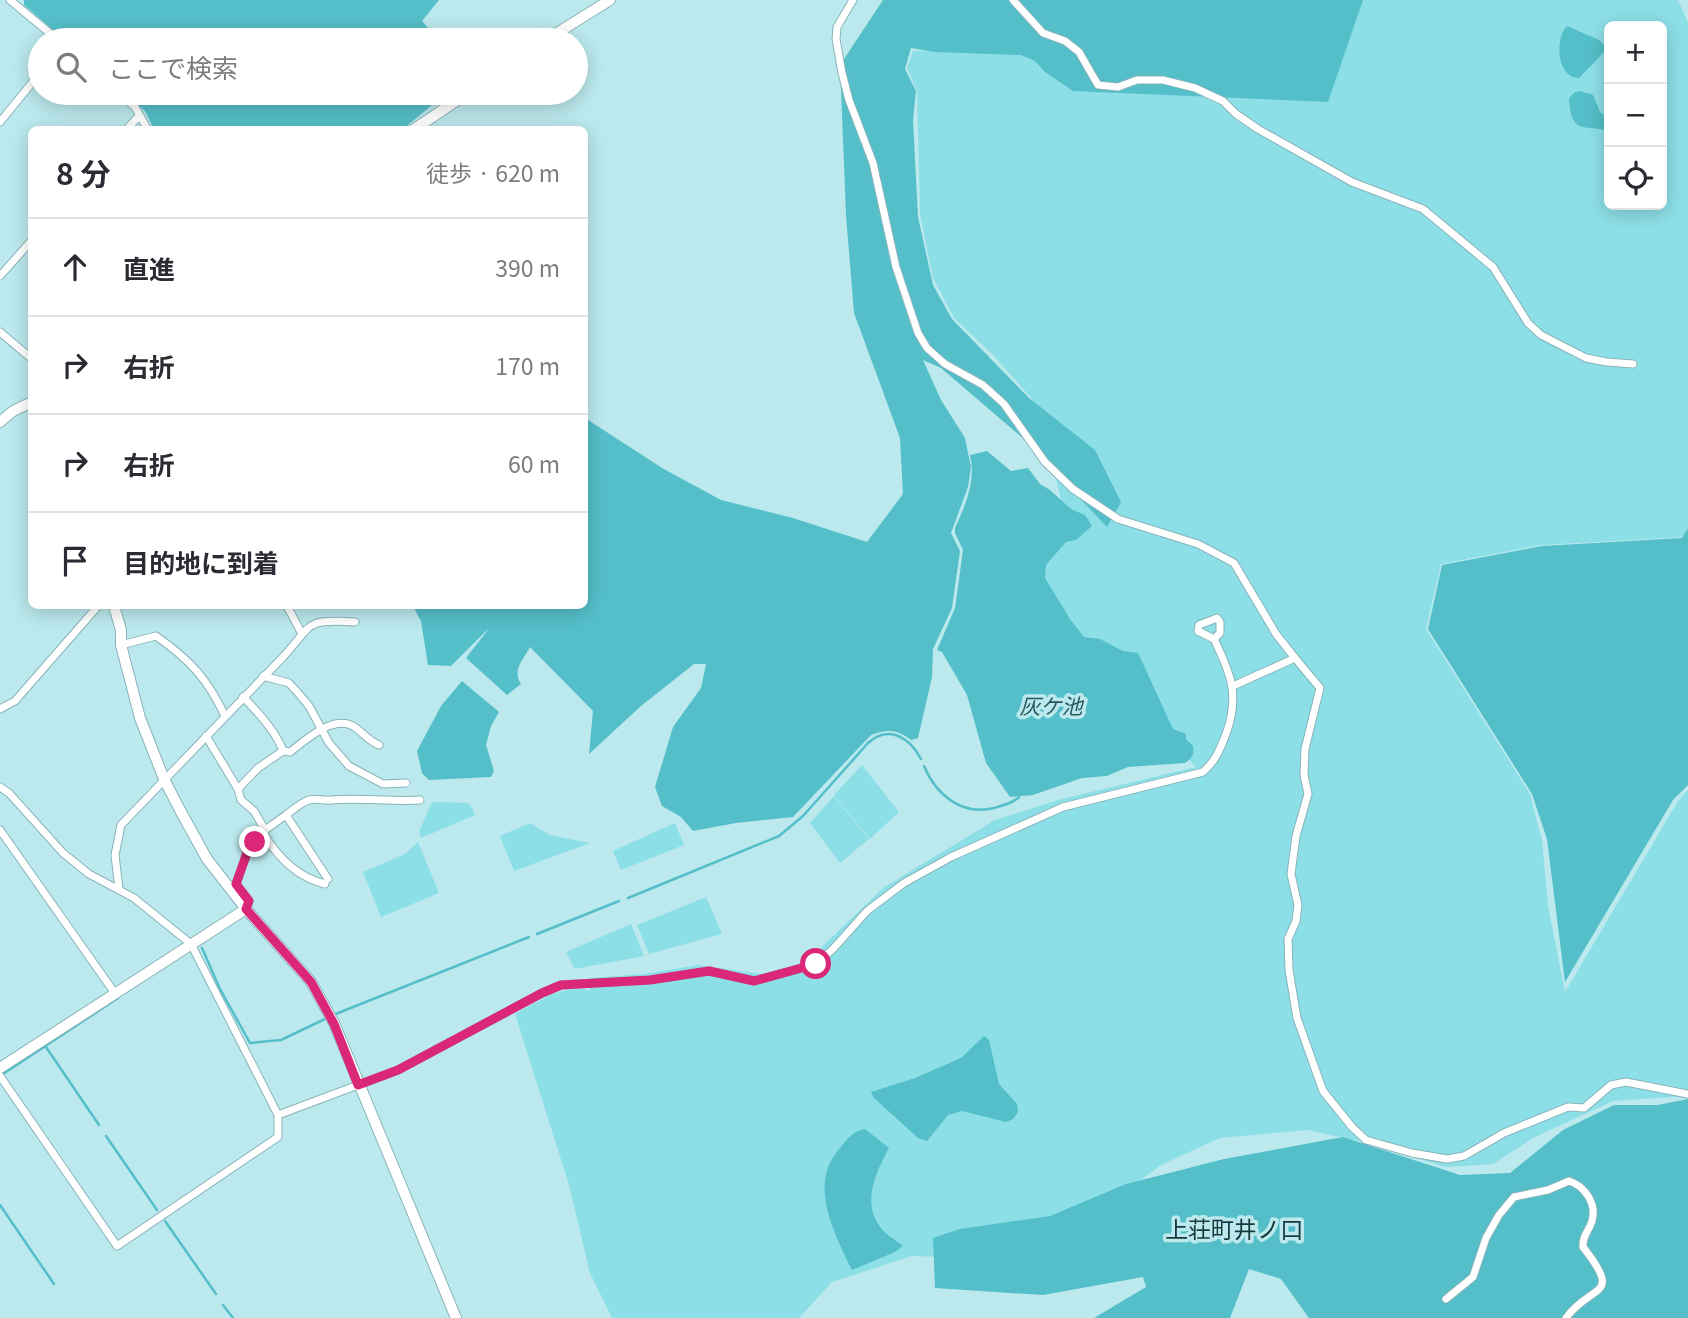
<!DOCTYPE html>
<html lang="ja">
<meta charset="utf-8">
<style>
:root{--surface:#fff;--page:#f2f2f3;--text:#2b2b33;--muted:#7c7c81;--line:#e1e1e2}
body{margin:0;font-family:Georgia,"Noto Sans JP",serif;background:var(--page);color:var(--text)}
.controls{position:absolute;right:21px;top:21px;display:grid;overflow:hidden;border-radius:10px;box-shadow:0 4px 18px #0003}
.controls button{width:63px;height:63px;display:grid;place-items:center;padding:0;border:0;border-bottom:2px solid var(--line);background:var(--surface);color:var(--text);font:35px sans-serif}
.stop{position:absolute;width:21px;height:21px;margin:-16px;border:5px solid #db2777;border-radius:50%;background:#fff}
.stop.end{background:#db2777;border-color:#fff;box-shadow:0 2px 7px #0008}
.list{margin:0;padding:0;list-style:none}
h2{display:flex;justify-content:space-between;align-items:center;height:91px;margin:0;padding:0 28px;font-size:30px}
h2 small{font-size:23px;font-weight:400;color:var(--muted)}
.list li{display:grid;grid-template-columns:46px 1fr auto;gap:21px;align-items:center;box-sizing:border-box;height:98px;padding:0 28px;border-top:2px solid var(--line)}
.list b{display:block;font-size:26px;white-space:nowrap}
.list em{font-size:23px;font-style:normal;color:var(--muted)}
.icon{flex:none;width:38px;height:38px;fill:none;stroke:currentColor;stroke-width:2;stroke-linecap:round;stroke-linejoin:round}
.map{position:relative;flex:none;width:1688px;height:1318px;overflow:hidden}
.search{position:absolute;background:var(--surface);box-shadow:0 4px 18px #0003;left:28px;top:28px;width:560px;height:77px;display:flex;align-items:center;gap:18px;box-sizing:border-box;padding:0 24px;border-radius:38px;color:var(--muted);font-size:26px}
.panel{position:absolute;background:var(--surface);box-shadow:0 4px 18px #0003;left:28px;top:126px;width:560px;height:483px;border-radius:10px}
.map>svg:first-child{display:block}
.green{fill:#8ddfe7;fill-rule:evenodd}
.forest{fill:#54bfc9}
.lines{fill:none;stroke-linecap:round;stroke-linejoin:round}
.stream{stroke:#54bfc9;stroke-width:2.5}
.street-casing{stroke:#88b4b9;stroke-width:9}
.secondary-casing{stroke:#88b4b9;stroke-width:12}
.street{stroke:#fff;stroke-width:7}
.secondary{stroke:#fff;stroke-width:10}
.route{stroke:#db2777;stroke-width:9}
.labels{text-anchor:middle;stroke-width:7;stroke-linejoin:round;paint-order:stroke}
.water-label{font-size:21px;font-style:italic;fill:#27565b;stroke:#bbe9ed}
.quarter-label{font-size:23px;fill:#17393c;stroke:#bbe9ed}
</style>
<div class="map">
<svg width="1688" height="1318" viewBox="0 0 1688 1318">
<rect width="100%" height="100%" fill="#bbe9ed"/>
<g class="green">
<path d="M1342,0H1678L1688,23V527L1683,537L1541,545L1441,564L1426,629L1530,794L1542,840L1548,906L1565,992L1678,801L1688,790V1096L1613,1101L1535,1137L1493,1164L1446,1167L1363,1142L1308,1130L1220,1138L1161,1165L1106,1206L967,1258L912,1256L832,1282L799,1318H612L590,1273L569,1185L515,1014C537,1003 565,982 590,991V978L644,974L698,965L761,974L805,963L883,888L995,820L1062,799L1196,767L1084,644L1038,577L1067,525L1043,425L1032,399L994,356L954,318L933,278L920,215L917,91L907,68L913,51L976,50ZM1609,26H1662V205H1609Z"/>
<path d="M862,765L899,812L870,839L834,795Z"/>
<path d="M834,796L869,839L840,863L810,823Z"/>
<path d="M435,802L467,803L470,804L475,815L421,838L419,832L431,804Z"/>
<path d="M530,823L550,835L590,843L514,871L500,836Z"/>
<path d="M675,823L684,845L621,870L613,851Z"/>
<path d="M418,842L439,893L381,917L363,872L405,854Z"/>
<path d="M706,897L722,934L649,954L637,925Z"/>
<path d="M631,924L644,956L575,969L566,952Z"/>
</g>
<g class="forest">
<path d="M24,0H439L422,21L438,40H65L24,5Z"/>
<path d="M883,0H1363L1328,102L1073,91L1045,72L1035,61L1021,55L935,52L911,48L905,69L916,91L913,120L918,217L933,285L952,319L1029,398L1095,450L1121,502L1107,527L1025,440L941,368L923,360L941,400L965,438L971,467L968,487L951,533L960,551L952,608L933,649L932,677L918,738L911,740C897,729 888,729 871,735L793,817L736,823L693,831L681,817L662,806L655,787L673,727L701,688L706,664H694L641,706L589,754L593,711L530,647C523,660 512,670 521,684L507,695L466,658L490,627L451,666L428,665L421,621L413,606H584L585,418L662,468L721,500L793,518L867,542L903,494L900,438L854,313L846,215L840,65Z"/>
<path d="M1567,26L1599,40L1605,46L1604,52L1579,78C1557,79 1554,38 1567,26Z"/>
<path d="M1580,91L1593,95L1600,112L1609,119V131C1584,124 1571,136 1569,98L1575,92Z"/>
<path d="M124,93H439L432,105L402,130L154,129L145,111Z"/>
<path d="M987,451L1011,471L1028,468L1040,484L1050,490L1071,509L1085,515L1092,526L1076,540L1066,542L1046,565L1045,578L1070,619L1084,637L1100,639L1123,651L1138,653L1173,729L1186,734V739L1193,746C1194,754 1193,758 1185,763L1128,767L1107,776L1082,778L1033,795L1010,797L986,763L967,695L942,652L937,650L955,608L963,550L955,533V528C966,504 976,481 970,455Z"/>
<path d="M1688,528V785L1673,800L1565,982L1547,839L1532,794L1428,629L1442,565L1542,546L1682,538Z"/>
<path d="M462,681L499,712L491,726L486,745L494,771L491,777L429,780L422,773L417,751L441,706Z"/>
<path d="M984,1036L989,1040L999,1084L1017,1104L1018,1112L1013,1119L1006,1122L962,1111L948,1115L927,1141L918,1138L874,1098L871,1092L915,1078L961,1058Z"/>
<path d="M1688,1099V1318H1309L1281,1279L1249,1269L1230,1318H1094L1146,1287L1143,1277L1043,1295L935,1288L933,1238L960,1229L1050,1216L1126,1184L1224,1159L1343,1137L1460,1175L1510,1173L1563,1130L1614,1105H1658Z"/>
<path d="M865,1129L889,1148C876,1172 861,1203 881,1228C886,1235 896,1240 903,1246L895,1252L852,1270C835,1234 807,1184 840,1148C847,1139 853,1131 865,1129Z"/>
</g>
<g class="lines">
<g class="stream">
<path d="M924,766C936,795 962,816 994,808C1004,805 1013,803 1019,797"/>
<path d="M628,898L779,836L803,816L868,743C889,724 910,738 921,759"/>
<path d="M537,934L619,901"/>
<path d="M202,948L220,989L250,1043L281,1040L327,1018"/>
<path d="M333,1015L529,937"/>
<path d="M46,1047L99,1125"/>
<path d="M3,1074L118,998"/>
<path d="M106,1136L157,1210"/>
<path d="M0,1205L54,1284"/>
<path d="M165,1221L216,1294"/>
<path d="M223,1305L233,1318"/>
</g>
<g class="street-casing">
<g id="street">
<path d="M10,0L58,40"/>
<path d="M853,0L837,27L836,39L842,73L849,100L873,163L896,267L918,333L927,348L945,364L983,385L1004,404L1045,462L1073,489L1118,519L1198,544L1234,563L1276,634L1295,658"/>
<path d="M1013,0L1043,33L1065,41L1079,52L1098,85L1118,87L1137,80H1163L1195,88L1223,101L1236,114L1258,129L1352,182L1423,209L1493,267L1528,323L1541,335L1586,358L1607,362L1633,364"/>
<path d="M119,93L135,107L148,130"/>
<path d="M0,122L40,73"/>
<path d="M126,130L139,116"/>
<path d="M0,276L32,240"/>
<path d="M0,332L32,359"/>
<path d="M287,606L301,632"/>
<path d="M121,645L156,636C190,660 207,678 225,716"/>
<path d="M263,676L289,683L299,694L309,706L329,743L349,766L383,784L406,783"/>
<path d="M1233,686L1295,658L1320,688L1305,749L1304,775L1308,794L1296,836L1291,874L1298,905L1296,921L1288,939L1289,970L1297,1018L1323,1091L1352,1127L1366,1140L1412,1153L1447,1159L1464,1156L1504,1133L1568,1107L1584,1108L1611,1085L1626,1082L1688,1094"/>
<path d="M243,697C257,711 276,731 283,751"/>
<path d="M0,709L15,701L98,606"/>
<path d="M206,736L238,789"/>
<path d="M0,787L9,793L63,853L89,874L134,898L191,944L278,1115V1137L117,1246L0,1076"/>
<path d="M0,830L114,992"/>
<path d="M265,830L286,815"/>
<path d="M264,835C279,858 297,877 325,884"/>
<path d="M328,879L286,815C293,810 300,803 309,800C317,798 324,801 331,800C361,797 390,802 420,800"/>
<path d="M119,889L115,855L121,825L283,657C314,623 304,619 355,622"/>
<path d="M246,909L249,901L236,884L248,850L264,835L265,830L254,811L241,800L238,789L258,768L283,751L290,752C306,740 335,712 356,728C364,734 369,741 379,745"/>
<path d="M278,1115L398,1070L542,993L561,985L650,980L709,971L754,981L816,964L833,949L867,911L904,883L951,857L1063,807L1203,772C1217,759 1219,751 1226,734C1240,696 1231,674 1214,639L1198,631L1199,625L1217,618L1220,622V633L1214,639"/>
<path d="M1446,1299L1473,1277L1486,1238L1499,1215L1514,1197L1548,1190L1569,1181C1585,1186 1597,1204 1592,1221C1589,1231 1582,1236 1583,1247C1624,1299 1591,1283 1566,1318"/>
</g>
</g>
<g class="secondary-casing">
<g id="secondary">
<path d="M546,40L610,0"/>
<path d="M413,130L468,93"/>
<path d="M0,422L13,411L32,402"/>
<path d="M114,606L121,630V645L140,718L164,779L181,812L207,859L246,909L311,982L334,1023L456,1318"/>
<path d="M0,1068L246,909"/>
</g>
</g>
<use href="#street" class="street"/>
<use href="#secondary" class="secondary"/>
</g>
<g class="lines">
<path class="route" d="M255,842L248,850L236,884L249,901L246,909L311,982L334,1024L358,1085L398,1070L542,993L561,985L650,980L709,971L754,981L816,964"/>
</g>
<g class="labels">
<g class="water-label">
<text x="1051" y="714">灰ケ池</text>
</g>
<g class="quarter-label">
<text x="1234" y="1238">上荘町井ノ口</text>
</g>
</g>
</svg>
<div class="controls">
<button>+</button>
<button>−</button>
<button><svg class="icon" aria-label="locate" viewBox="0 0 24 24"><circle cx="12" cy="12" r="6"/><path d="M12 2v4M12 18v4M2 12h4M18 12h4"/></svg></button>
</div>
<div class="stop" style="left:816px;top:964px"></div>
<div class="stop end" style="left:255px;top:842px"></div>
<div class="search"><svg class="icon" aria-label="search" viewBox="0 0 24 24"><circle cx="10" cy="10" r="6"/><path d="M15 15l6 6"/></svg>ここで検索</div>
<section class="panel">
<h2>8 分<small>徒歩 · 620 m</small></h2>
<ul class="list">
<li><svg class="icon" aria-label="ahead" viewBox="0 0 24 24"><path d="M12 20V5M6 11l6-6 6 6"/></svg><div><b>直進</b></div><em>390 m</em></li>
<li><svg class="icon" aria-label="right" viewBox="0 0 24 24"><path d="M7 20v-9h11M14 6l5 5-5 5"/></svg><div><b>右折</b></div><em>170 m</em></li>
<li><svg class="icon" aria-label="right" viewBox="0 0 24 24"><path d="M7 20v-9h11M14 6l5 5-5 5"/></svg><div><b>右折</b></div><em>60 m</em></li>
<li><svg class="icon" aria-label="arrive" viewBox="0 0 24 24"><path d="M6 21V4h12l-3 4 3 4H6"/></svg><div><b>目的地に到着</b></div></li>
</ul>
</section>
</div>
